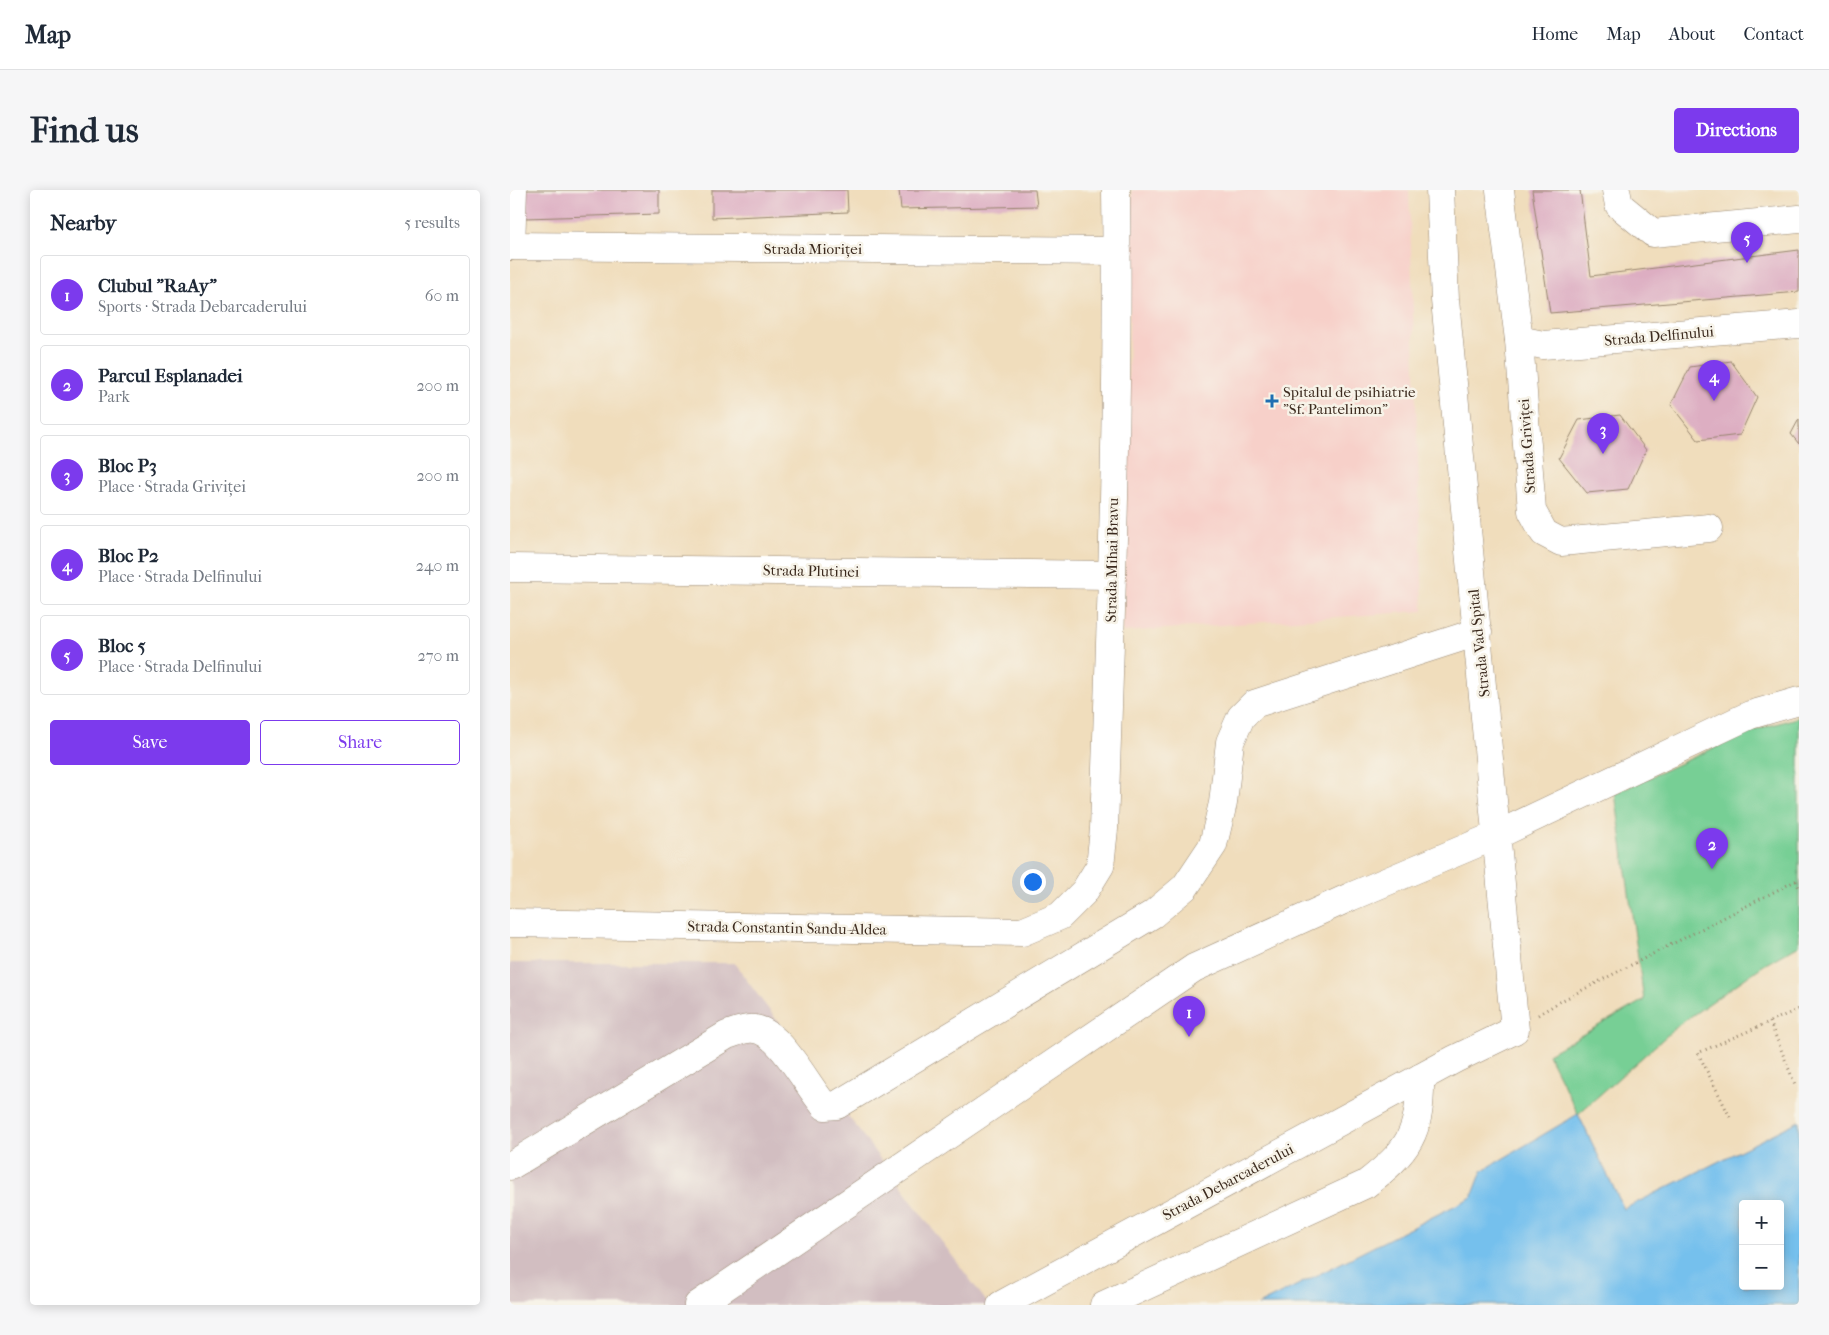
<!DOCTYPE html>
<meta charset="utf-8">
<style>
:root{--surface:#fff;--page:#f6f6f7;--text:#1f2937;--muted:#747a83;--line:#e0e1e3;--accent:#7c3aed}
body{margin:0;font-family:"IM FELL French Canon",serif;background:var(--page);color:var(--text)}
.controls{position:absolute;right:15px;bottom:15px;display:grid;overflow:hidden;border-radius:5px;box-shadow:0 2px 12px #0003}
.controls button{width:45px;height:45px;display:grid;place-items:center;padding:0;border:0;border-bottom:1px solid var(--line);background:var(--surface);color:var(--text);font:25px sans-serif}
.you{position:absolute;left:522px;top:691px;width:18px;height:18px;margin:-12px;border:4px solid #fff;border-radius:50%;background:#1a73e8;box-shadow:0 0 0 8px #1a73e833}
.badge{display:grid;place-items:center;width:32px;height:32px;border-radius:50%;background:var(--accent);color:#fff;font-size:16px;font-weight:700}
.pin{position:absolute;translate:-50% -41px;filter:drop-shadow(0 1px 2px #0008)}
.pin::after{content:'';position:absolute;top:26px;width:18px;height:15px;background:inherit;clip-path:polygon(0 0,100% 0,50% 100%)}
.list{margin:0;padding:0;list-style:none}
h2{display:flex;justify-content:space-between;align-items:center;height:65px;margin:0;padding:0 20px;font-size:21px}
h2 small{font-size:16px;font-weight:400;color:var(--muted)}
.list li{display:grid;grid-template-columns:32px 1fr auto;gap:15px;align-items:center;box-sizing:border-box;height:80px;margin:0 10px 10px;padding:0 10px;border:1px solid var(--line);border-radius:5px}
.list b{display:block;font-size:19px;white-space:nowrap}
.list p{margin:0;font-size:16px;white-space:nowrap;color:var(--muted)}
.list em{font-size:16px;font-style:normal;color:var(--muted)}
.actions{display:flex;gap:10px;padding:15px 20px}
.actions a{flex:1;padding:11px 0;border:1px solid var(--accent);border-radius:5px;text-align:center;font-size:18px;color:var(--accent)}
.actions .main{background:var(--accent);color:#fff}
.map{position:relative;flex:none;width:1289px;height:1115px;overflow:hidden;border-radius:5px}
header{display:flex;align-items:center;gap:30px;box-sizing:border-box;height:70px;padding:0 25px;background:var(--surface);border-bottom:1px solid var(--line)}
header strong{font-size:24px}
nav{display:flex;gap:28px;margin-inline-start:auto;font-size:18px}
.intro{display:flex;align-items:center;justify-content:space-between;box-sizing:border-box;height:120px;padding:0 30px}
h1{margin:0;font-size:35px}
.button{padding:12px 22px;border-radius:5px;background:var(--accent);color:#fff;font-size:18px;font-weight:700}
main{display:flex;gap:30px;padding:0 30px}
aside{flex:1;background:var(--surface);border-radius:5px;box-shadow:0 2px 12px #0003}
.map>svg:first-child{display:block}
.built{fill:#f7d0c9}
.industrial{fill:#d2bec1}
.green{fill:#77cf95;stroke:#597c5a}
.water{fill:#74c0ed;stroke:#587586;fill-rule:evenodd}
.building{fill:#ddaec2}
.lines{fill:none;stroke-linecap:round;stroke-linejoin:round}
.minor-casing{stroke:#96846d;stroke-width:29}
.path{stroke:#96846d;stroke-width:3;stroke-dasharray:1 4;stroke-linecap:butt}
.minor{stroke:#fff;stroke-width:28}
.poi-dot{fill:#1f6fb2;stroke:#f7f3e8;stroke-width:2}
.labels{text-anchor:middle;stroke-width:5;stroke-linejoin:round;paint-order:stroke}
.street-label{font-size:15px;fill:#3b2a1e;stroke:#f7f3e8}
.poi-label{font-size:15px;fill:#3b2a1e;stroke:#f7f3e8;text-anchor:start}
</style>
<header>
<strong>Map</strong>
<nav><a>Home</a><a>Map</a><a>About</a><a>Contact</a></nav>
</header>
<div class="intro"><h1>Find us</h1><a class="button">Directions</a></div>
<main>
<aside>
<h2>Nearby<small>5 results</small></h2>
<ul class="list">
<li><span class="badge">1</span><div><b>Clubul &quot;RaAy&quot;</b><p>Sports · Strada Debarcaderului</p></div><em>60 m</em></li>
<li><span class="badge">2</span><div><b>Parcul Esplanadei</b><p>Park</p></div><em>200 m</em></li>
<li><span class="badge">3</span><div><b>Bloc P3</b><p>Place · Strada Griviței</p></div><em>200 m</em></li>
<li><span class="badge">4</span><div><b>Bloc P2</b><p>Place · Strada Delfinului</p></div><em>240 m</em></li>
<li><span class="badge">5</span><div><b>Bloc 5</b><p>Place · Strada Delfinului</p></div><em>270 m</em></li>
</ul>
<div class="actions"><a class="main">Save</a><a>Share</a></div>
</aside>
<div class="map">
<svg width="1289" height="1115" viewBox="0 0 1289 1115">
<rect width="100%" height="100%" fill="#f7f3e8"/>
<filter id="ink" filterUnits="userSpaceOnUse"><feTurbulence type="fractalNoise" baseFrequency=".02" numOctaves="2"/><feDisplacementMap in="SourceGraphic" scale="10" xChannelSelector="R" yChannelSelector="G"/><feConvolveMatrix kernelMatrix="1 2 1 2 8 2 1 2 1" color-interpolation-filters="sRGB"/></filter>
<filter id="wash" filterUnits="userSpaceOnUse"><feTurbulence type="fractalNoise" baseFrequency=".0096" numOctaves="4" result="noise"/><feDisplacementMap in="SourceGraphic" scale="20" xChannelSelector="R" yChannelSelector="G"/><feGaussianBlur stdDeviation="1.12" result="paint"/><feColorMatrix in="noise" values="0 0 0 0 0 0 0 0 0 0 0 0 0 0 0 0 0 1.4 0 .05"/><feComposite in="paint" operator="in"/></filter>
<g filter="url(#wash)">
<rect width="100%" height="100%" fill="#f0ddbc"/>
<path class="built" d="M622,0H899L913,421L613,442Z"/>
<path class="industrial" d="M0,773H224L479,1115H0Z"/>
<path class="green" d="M1289,527V755L1254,775L1170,834L1068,924L1038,864L1134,810L1105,603L1239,542Z"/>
<path class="water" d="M1068,924L1114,1019L1289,931V1115H748L962,1007L972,981ZM1233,1014H1270V1096H1233Z"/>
<g id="blocks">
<g class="building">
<path d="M14,0H149V24L15,28Z"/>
<path d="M202,0H337L338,22L202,28Z"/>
<path d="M389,0H525L527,16L391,19Z"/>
<path d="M1022,0H1070L1081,86L1289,60V102L1040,123Z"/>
<path d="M1221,171L1247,207L1230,245L1188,250L1161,215L1180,177Z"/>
<path d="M1110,225L1136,260L1118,299L1077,303L1049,268L1069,230Z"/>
<path d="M1289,229V254L1281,244Z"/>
</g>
</g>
</g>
<g filter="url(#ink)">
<use href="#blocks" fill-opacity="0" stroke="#96846d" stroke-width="1"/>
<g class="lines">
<g class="minor-casing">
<g id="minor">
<path d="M990,0L1009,150L1022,321L1034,343L1051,352L1199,338"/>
<path d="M1106,0L1109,15L1143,43L1289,29"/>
<path d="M0,56L607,61"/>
<path d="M1,56L3,0"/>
<path d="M1009,150L1033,155L1289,134"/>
<path d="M0,378L602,385"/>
<path d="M0,733L512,742L550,726L574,702L590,676L594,639C601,426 609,213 606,0"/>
<path d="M0,976L217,845C224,843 232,839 239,839C268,835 297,897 315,916L327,915L643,724L675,697L703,655L713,613L720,552L731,527L744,514L968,442"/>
<path d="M188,1115L684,778L840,707L987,645L1240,525L1289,511"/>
<path d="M491,1115L945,869L1005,840L935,110L930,0"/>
<path d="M594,1115L856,994C898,961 911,944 910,888"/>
</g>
</g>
<g class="path">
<path d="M1286,691L1289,698"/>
<path d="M1028,825L1051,811L1289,689"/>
<path d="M1260,832L1286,897"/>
<path d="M1220,927L1188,863L1289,819"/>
</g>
<use href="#minor" class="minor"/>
</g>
</g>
<path class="poi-dot" d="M759.5 203.5h5v5h5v5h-5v5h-5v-5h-5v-5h5z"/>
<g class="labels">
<g class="street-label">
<text x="303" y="64">Strada Mioriței</text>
<text transform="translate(1149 146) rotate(-5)" y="5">Strada Delfinului</text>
<text transform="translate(1017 256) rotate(-94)" y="5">Strada Griviței</text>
<text transform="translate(602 370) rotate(-89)" y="5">Strada Mihai Bravu</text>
<text transform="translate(301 381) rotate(1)" y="5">Strada Plutinei</text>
<text transform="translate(969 453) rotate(-96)" y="5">Strada Vad Spital</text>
<text transform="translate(277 738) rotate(1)" y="5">Strada Constantin Sandu-Aldea</text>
<text transform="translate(718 992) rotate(-28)" y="5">Strada Debarcaderului</text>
</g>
<g class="poi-label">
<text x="773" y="207">Spitalul de psihiatrie<tspan x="773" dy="17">"Sf. Pantelimon"</tspan></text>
</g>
</g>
</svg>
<div class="controls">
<button>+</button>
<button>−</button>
</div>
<div class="you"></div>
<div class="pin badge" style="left:679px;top:847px">1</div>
<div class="pin badge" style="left:1202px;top:679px">2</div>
<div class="pin badge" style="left:1093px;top:264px">3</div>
<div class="pin badge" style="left:1204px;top:211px">4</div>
<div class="pin badge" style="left:1237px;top:73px">5</div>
</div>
</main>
